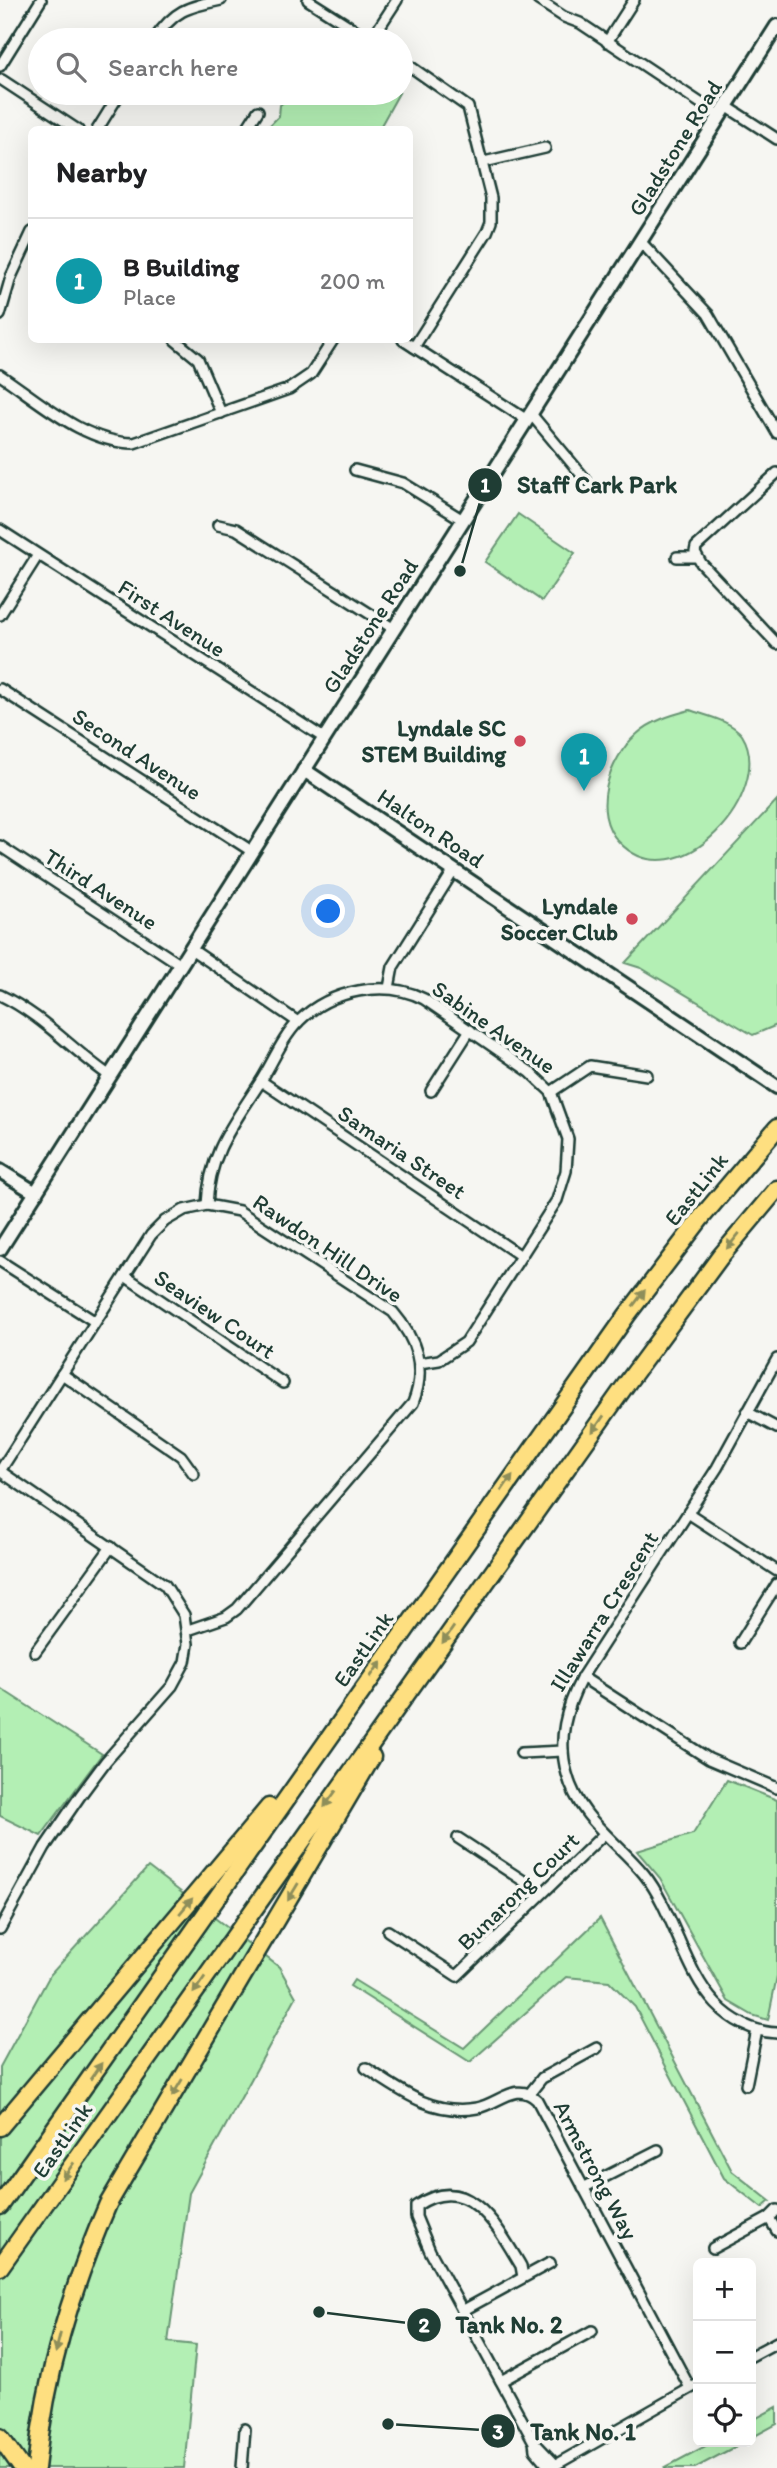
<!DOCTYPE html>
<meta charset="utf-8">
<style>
:root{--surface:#fff;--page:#f6f6f6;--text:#202124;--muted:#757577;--line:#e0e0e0;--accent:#ea580c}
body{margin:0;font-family:Itim,sans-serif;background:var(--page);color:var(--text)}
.controls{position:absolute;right:21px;bottom:21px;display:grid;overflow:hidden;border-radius:10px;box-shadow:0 7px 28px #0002}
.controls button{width:63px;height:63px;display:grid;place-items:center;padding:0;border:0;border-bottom:2px solid var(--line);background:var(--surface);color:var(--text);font:35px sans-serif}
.you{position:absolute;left:329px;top:912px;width:24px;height:24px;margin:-18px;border:5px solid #fff;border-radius:50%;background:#1a73e8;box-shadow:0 0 0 10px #1a73e833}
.badge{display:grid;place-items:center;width:46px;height:46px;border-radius:50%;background:var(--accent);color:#fff;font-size:23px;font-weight:700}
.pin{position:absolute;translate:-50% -58px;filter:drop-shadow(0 2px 4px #0008)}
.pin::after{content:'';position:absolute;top:37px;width:24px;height:21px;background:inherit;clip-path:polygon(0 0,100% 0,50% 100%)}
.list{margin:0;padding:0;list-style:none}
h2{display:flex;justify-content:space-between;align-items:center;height:91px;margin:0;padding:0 28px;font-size:30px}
h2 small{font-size:23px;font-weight:400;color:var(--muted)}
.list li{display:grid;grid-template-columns:46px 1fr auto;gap:21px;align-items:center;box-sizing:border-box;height:126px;padding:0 28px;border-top:2px solid var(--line)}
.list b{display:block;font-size:26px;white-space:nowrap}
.list p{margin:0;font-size:23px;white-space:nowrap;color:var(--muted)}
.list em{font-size:23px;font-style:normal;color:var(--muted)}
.icon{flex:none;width:38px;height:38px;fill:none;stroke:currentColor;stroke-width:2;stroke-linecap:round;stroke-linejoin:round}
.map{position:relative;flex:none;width:777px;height:2468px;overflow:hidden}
.search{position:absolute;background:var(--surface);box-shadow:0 7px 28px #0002;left:28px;top:28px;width:385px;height:77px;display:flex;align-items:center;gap:18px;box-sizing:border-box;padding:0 24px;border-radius:38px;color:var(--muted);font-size:26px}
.panel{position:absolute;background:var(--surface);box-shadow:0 7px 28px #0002;left:28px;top:126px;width:385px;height:217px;border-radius:10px}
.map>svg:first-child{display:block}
.green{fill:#b3efb4;stroke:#699674;stroke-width:2}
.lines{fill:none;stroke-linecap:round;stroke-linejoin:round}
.street-casing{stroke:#1f3d34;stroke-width:14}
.secondary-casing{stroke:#1f3d34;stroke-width:18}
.highway-casing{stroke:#1f3d34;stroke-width:21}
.street{stroke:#f6f6f2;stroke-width:9}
.secondary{stroke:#f6f6f2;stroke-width:12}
.highway{stroke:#fedf80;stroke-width:16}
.oneway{fill:#8e8e5a}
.poi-dot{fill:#d1495b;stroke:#f6f6f2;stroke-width:2.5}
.labels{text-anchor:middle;stroke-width:7;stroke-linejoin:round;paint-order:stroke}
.street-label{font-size:23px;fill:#1f3d34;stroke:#f6f6f2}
.poi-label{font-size:23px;font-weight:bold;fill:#1f3d34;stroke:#f6f6f2;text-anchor:end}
.leader{fill:none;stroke:#1f3d34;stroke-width:2.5}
.callout-dot{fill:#1f3d34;stroke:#f6f6f2;stroke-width:2.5}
.mark-label{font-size:21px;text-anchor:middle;font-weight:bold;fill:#fff}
.callout-label{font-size:24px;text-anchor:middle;font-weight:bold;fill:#1f3d34;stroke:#f6f6f2;stroke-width:7;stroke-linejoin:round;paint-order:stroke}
</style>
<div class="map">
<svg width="777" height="2468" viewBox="0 0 777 2468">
<rect width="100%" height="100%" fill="#f6f6f2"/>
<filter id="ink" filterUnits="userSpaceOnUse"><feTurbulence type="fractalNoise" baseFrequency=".0143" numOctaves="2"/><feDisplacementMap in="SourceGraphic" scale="14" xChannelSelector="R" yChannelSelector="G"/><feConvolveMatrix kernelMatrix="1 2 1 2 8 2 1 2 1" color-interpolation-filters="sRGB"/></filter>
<g filter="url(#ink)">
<g class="green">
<path d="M294,93H399L379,129H276L270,125L279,116L280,105Z"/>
<path d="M518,514L575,553L542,601L485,562Z"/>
<path d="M690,710C706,716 730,720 742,735C777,791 678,904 619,842C590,813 609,758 637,734C651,721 671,715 690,710Z"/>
<path d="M777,800V1025L753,1035L641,968L625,963Z"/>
<path d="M0,1688L102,1754L41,1836L0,1816Z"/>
<path d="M727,1780L777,1800V1976L768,2020L752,2015L728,2001L660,1878L637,1851L693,1834Z"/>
<path d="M148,1867L279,1967L296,1997L189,2193L168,2342L196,2345L184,2468H0V2067L50,1975Z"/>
<path d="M600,1918L732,2171L770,2201L762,2208L724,2178L635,2007L609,1981L566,1977L470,2062L350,1986L354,1980L464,2048Z"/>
<path d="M777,2407V2424L751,2438V2421Z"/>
<path d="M713,2442H744L695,2468H664Z"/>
</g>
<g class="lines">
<g class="street-casing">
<g id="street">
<path d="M308,0L371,40L397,0"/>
<path d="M538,0L564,17L580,23L720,116"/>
<path d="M154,40C174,10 187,7 221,0"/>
<path d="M607,42L634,0"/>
<path d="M401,60L468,107L491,198V222L487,232L414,347"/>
<path d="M0,66L41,0"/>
<path d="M2,80L78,130"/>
<path d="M726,106L777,139"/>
<path d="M97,130L120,93"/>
<path d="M246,130L258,111"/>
<path d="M484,162L545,148"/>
<path d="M640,241L708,314L777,433"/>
<path d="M0,315L11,277L32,232"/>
<path d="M175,340L198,359L221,413"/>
<path d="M403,340L527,420"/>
<path d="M0,375C41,402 84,443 134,443L289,389L311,374L333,340"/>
<path d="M531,414L586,480"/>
<path d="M355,470L403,483L463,520"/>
<path d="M777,473L696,547L695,552L701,563L777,644"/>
<path d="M218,525L236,529L394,629"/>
<path d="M0,530L324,738"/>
<path d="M677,557H695"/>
<path d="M0,615L38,555"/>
<path d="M0,689L253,852"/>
<path d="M0,846L181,965"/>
<path d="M191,949L298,1022"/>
<path d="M389,988L393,967L454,870"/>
<path d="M0,995C42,1015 72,1050 110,1076"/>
<path d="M261,1081L521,1256"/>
<path d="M431,1091L470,1030"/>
<path d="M551,1092L590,1066L647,1075"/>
<path d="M207,1205C209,1154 232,1126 259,1084C272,1064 282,1038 299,1021C331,990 385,979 424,999L530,1072L551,1092L568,1139L566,1171L557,1200L466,1342L439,1360L419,1363"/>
<path d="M0,1261L94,1321"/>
<path d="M125,1276L283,1383"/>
<path d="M777,1359L717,1468L582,1677C566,1708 557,1739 567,1774C579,1819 616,1840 644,1874C673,1910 685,1972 716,2004C732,2021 754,2032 777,2033"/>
<path d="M62,1374L181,1456L194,1474"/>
<path d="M747,1412L777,1428"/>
<path d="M0,1471L151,1235L165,1221L184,1210L207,1205L239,1211L393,1312C416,1339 427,1368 413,1403L237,1609L226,1617L188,1630"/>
<path d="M0,1471L165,1585L184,1615L188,1644L185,1662L172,1686L106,1761L80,1796L45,1847L0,1929"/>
<path d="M688,1513L777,1571"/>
<path d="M740,1643L777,1584"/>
<path d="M35,1652L111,1547"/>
<path d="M582,1677L709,1759L777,1788"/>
<path d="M521,1753L563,1751"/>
<path d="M458,1838L542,1893"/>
<path d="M388,1931L457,1976L604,1834"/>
<path d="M366,2068C401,2091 433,2116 477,2108C499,2104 517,2080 537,2100L690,2388"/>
<path d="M746,2085L757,2030"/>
<path d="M530,2093L542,2078L597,2048"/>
<path d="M583,2188L658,2150"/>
<path d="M777,2210L769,2218L777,2231"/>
<path d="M713,2248L769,2218"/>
<path d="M523,2277L521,2266C498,2228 469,2170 416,2206V2217L430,2251L534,2442L535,2450L550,2468"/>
<path d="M462,2311L550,2263"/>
<path d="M751,2356L777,2342"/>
<path d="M501,2381L592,2331"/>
<path d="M535,2443L555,2464"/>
<path d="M242,2468L245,2429"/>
<path d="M550,2468L698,2384"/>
</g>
</g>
<g class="secondary-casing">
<g id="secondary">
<path d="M304,770L777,1087"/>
<path d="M0,1171L36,1193"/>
<path d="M0,1249L777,26"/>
</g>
</g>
<g class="highway-casing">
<g id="highway">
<path d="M0,2127L269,1807"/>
<path d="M0,2206L627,1315L701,1218L777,1128"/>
<path d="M0,2267L630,1379L720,1257L777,1189"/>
<path d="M0,2437L22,2468"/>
<path d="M36,2468C45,2375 71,2290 108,2204L372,1757"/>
</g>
</g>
<use href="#street" class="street"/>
<use href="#secondary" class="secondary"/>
<use href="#highway" class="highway"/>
</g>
<defs><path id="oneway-solid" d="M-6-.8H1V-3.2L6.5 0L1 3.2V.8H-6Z" transform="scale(1.75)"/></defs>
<g class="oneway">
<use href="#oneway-solid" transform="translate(733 1241) rotate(129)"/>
<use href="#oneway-solid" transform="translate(639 1298) rotate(-53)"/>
<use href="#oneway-solid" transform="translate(598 1424) rotate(125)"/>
<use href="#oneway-solid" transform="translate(507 1483) rotate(-55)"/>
<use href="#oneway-solid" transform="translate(448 1635) rotate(125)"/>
<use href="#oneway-solid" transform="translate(376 1669) rotate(-55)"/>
<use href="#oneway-solid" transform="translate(330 1799) rotate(126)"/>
<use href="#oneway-solid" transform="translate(293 1892) rotate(121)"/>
<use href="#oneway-solid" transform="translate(186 1906) rotate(-50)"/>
<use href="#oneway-solid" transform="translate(199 1985) rotate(125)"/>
<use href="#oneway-solid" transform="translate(96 2071) rotate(-55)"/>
<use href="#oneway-solid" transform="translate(177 2088) rotate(121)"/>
<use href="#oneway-solid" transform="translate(68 2171) rotate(125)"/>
<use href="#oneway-solid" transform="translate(58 2343) rotate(104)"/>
</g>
</g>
<g class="poi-dot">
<circle cx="520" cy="741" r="7"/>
<circle cx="632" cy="919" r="7"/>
</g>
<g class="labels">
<g class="street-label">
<text transform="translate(675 148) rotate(-58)" y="8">Gladstone Road</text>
<text transform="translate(172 618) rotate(33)" y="8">First Avenue</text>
<text transform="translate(370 626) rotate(-57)" y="8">Gladstone Road</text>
<text transform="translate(137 754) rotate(33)" y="8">Second Avenue</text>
<text transform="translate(431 828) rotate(34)" y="8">Halton Road</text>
<text transform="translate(101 889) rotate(33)" y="8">Third Avenue</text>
<text transform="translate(494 1027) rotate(35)" y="8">Sabine Avenue</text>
<text transform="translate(402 1152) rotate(34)" y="8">Samaria Street</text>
<text transform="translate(696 1189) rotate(-51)" y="8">EastLink</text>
<text transform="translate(328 1248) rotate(34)" y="8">Rawdon Hill Drive</text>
<text transform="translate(215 1314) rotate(34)" y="8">Seaview Court</text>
<text transform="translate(604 1611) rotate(-58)" y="8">Illawarra Crescent</text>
<text transform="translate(363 1649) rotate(-55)" y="8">EastLink</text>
<text transform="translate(518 1891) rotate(-44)" y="8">Bunarong Court</text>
<text transform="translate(62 2140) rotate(-55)" y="8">EastLink</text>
<text transform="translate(596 2170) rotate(62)" y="8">Armstrong Way</text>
</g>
<g class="poi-label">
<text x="506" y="736">Lyndale SC<tspan x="506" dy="26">STEM Building</tspan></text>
<text x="618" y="914">Lyndale<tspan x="618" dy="26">Soccer Club</tspan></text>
</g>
</g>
<path class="leader" d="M460 571L485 485M319 2312L424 2325M388 2424L498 2431"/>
<g class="callout-dot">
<circle cx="460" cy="571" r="7"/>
<circle cx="319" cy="2312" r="7"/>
<circle cx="388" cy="2424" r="7"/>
<circle cx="485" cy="485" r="18"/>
<circle cx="424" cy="2325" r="18"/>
<circle cx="498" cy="2431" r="18"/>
</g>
<g class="mark-label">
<text x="485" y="492">1</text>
<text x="424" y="2332">2</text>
<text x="498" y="2439">3</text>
</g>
<g class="callout-label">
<text x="597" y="493">Staff Cark Park</text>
<text x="509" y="2333">Tank No. 2</text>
<text x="583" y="2440">Tank No. 1</text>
</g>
</svg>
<div class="controls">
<button>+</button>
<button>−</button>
<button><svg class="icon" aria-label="locate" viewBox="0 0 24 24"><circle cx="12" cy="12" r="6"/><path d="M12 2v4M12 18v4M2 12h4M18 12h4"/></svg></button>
</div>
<div class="you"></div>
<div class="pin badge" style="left:584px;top:791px;background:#0f9aa8">1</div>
<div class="search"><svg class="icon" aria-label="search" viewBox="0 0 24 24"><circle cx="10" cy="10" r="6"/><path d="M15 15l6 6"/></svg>Search here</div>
<section class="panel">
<h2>Nearby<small></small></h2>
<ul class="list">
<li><span class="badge" style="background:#0f9aa8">1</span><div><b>B Building</b><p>Place</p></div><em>200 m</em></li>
</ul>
</section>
</div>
